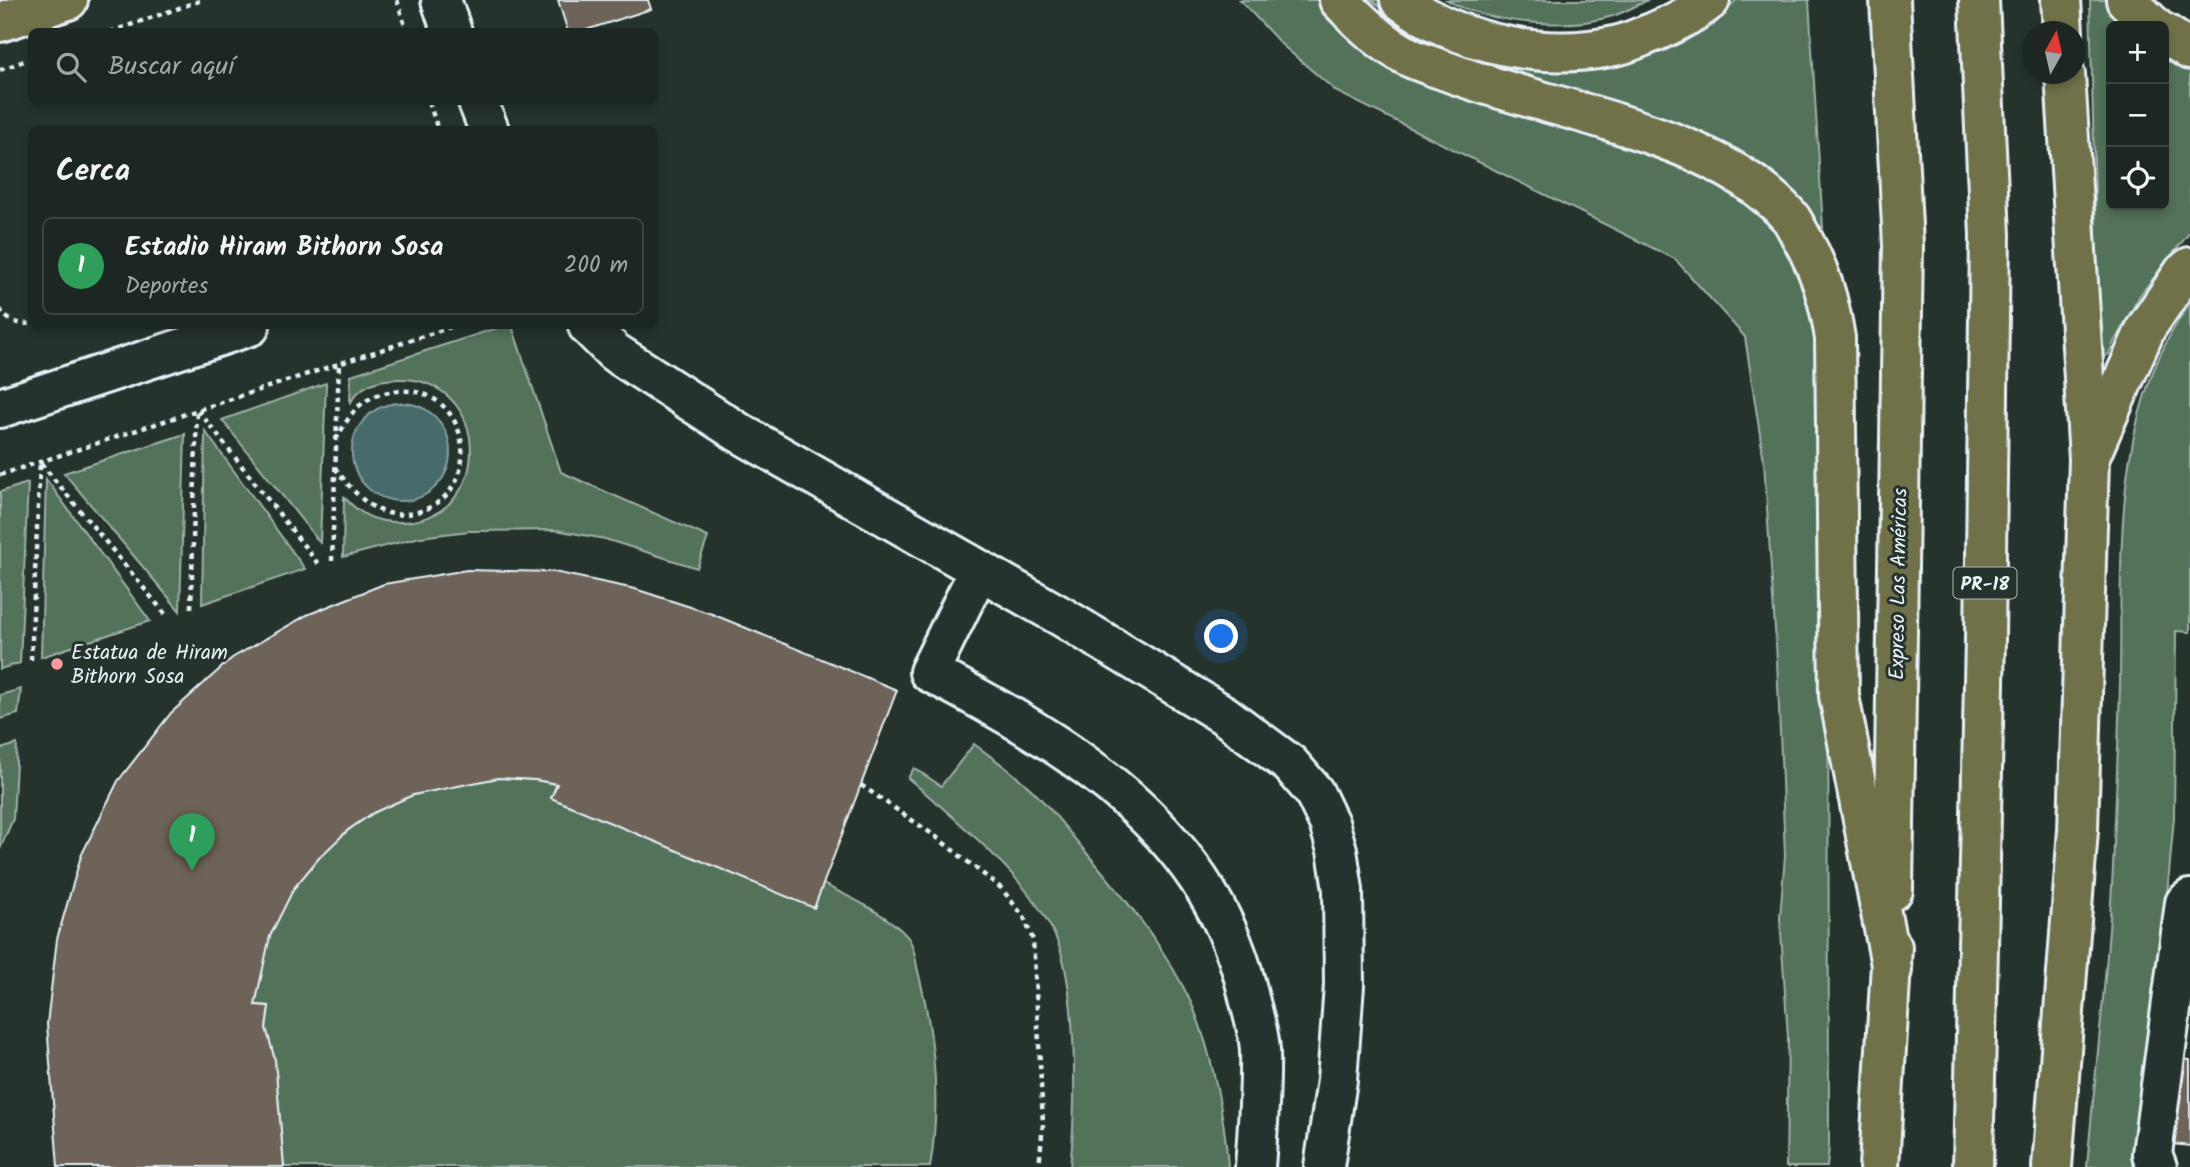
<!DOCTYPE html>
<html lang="es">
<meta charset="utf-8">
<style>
:root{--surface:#1c2622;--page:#252e2a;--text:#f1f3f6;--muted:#a0a5a5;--line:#3a4340;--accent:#ff9aa2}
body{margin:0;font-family:Kalam,sans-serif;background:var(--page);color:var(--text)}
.controls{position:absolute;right:21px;top:21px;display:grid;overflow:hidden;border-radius:10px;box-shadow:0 4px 10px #0003}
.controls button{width:63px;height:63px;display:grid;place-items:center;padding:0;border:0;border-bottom:2px solid var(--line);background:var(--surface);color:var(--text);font:35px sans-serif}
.compass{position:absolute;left:2022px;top:21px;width:63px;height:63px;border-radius:50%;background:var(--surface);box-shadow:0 4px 10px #0003;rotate:8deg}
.you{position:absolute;left:1222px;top:637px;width:24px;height:24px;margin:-18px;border:5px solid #fff;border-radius:50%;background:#1a73e8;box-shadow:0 0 0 10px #1a73e833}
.badge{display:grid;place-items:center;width:46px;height:46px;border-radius:50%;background:var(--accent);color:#fff;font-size:23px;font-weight:700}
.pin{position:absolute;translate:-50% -58px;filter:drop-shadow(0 2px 4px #0008)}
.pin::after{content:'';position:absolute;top:37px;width:24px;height:21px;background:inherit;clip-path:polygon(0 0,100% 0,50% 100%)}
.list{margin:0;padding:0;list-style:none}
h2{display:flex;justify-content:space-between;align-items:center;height:91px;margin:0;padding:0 28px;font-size:30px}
h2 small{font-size:23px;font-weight:400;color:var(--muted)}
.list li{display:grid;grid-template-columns:46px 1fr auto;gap:21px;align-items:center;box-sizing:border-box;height:98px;margin:0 14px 14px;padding:0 14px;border:2px solid var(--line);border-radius:10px}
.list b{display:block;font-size:26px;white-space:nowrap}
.list p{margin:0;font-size:23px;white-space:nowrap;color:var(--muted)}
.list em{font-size:23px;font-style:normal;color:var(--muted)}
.icon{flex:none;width:38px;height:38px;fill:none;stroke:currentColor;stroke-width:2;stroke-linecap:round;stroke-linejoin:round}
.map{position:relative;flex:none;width:2190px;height:1167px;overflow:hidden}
.search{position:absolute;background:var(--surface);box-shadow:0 4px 10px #0003;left:28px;top:28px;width:630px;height:77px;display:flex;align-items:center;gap:18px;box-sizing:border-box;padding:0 24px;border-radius:10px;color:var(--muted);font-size:26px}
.panel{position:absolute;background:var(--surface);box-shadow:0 4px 10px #0003;left:28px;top:126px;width:630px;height:203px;border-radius:10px}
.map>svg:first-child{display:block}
.green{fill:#53725a;stroke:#9eb2a9;stroke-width:2}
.water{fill:#466b6a;stroke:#87a1a3;stroke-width:2}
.building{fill:#6e6359;stroke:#e8f1f8;stroke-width:2}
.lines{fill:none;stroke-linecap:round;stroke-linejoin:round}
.minor-casing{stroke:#e8f1f8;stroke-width:44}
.major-casing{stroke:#e8f1f8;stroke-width:44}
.highway-casing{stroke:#e8f1f8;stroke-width:44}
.path{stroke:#e8f1f8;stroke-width:4.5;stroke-dasharray:5 5;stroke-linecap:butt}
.minor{stroke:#26332d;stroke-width:38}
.major{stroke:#70704a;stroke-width:38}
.highway{stroke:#70704a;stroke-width:38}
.poi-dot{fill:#ff9aa2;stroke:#26332d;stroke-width:2.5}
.labels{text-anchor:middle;stroke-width:6;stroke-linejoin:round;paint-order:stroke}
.shield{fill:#26332d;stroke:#aeb8bb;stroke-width:2}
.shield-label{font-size:19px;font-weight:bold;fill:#e8f1f8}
.street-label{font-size:21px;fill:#e8f1f8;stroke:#26332d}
.poi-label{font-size:21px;fill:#e8f1f8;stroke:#26332d;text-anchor:start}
</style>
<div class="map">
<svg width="2190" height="1167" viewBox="0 0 2190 1167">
<rect width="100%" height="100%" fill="#26332d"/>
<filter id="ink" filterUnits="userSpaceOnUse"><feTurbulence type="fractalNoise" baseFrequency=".0143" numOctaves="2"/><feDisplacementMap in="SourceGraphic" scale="14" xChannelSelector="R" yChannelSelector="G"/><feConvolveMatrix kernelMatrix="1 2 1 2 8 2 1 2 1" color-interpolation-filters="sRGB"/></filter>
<g filter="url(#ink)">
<g class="green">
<path d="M1240,0H1322L1627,144L1689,169L1738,199L1782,236L1823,327L1828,542L1829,1146L1827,1167H1786L1788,1037L1780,918L1785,855L1777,660L1764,461L1745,337L1675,259L1337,92L1281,44Z"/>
<path d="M1371,0H1381L1401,16L1595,63L1663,52L1714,25L1736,0H1809L1823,228C1811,222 1806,211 1799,201C1784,182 1764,164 1743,152C1717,137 1687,127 1660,117C1560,82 1457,64 1371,0Z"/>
<path d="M1447,0H1648C1637,5 1625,12 1613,16C1567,30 1488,24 1447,0Z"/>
<path d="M2090,0H2106L2132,26H2111V205H2164V52L2190,69V232L2140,295L2113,344L2109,354L2104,357L2099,355Z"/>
<path d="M2190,303V632L2176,631L2174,817L2143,1167H2087C2096,1060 2110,952 2114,845C2116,791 2119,736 2120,681C2122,552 2111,414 2190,303Z"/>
<path d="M503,326H512L561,472L708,537L697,568L605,539L556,530L469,531L420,537L343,557L344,497C360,515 377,523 401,522C496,520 493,378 399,379C379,379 359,385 350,404L351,375Z"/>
<path d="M326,383L320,543L222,420Z"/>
<path d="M205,431L305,569L202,604Z"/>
<path d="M185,434L180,611L64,473Z"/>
<path d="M46,479L150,621L41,657Z"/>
<path d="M28,483L20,663L0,669V492Z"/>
<path d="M21,689L18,714L0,719V695Z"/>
<path d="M17,744L13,819L0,849V749Z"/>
<path d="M974,744C994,759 1015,773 1032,790C1051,808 1067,830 1084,850C1125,898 1167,949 1193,1007C1212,1053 1225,1118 1228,1167H1070C1076,1111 1078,989 1056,938C1031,880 955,819 908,778L914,768L941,786Z"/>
<path d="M498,778L535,780L557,784L552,798L814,907L823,884C848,896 893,917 909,939C915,947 916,965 919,975C935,1039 941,1102 930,1167H284L275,1060L266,1028L269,1006L255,1005C260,983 263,959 270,937C289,876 352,814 414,795C440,787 470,783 498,778Z"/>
</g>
<circle class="water" cx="401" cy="452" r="49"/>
<g class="building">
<path d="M558,0H648L651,9L580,32H568Z"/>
<path d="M467,570L554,572L635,589L712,614L897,690L814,908L551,798L557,784L535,780L498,778L413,795L373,813L348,830L319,858L294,888L270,936L255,1005L269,1006L266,1028L275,1060L284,1167H58L47,1024L57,939L81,856L118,781L171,713L232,658L307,615L384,584Z"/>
<path d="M2183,1059L2190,1060V1146L2173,1144Z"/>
</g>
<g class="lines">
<g class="minor-casing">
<g id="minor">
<path d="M441,0L452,32"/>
<path d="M478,102L489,130"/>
<path d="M588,326L614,352L738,432L1064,618L1224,715L1290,764L1314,792L1329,823L1337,850L1343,890L1344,985L1337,1080L1324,1167"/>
<path d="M0,408L250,326"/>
<path d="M979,570L929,672C1069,745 1213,830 1249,998C1253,1014 1259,1033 1260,1050C1261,1089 1258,1128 1255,1167"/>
<path d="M2157,1167L2152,1154L2185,903L2190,899"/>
</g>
</g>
<g class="major-casing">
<path id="major" d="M0,22L68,0"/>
</g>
<g class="highway-casing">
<g id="highway">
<path d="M1339,0C1360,22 1382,43 1409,57C1421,63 1436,67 1449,72C1551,111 1714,132 1788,215C1794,221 1797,230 1802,238C1821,272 1829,300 1835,338L1839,696L1892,970"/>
<path d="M1400,0C1461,45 1545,62 1619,45C1631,42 1643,36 1654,32C1675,23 1693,14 1710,0"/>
<path d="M1890,0L1903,245L1893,890"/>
<path d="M2061,0L2063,32"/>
<path d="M2126,0L2154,26"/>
<path d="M2164,33L2190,50"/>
<path d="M2091,454L2146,328L2183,273L2190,267"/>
<path d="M1879,1167L1892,947"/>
<path d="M1973,1167L1985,639L1990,235L1979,0"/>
<path d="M2052,1167L2078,830L2089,459L2065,74"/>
</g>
</g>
<g class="path">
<path d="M397,0L407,32"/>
<path d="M110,32L202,0"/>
<path d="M0,70L32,58"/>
<path d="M429,102L438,130"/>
<path d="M0,309C5,320 20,326 32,323"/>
<path d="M198,410L319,565"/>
<path d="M335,468C355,494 376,521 413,513C489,497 472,384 397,391C383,392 369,397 358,407C349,416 343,427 337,438"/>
<path d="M0,475L454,326"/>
<path d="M332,561L339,363"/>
<path d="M191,608L197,409"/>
<path d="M31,660L40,462L166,615"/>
<path d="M861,785L935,836L1001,888L1024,917L1033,940L1039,1043L1043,1124L1039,1167"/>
</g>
<use href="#minor" class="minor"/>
<use href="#major" class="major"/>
<use href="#highway" class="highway"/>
</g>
</g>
<circle class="poi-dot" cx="57" cy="664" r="7"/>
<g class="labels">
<rect class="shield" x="1953.5" y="567.5" width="63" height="31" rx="5"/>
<g class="shield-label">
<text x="1985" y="590">PR-18</text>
</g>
<g class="street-label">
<text transform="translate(1898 584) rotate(-89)" y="7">Expreso Las Américas</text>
</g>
<g class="poi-label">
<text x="71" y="659">Estatua de Hiram<tspan x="71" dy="24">Bithorn Sosa</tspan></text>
</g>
</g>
</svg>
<div class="controls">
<button>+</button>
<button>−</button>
<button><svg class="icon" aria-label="locate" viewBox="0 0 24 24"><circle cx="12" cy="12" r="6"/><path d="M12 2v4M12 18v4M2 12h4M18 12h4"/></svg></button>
</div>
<svg class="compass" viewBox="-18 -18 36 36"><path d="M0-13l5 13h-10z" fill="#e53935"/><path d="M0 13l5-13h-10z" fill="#a0a5a5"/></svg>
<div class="you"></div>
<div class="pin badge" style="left:192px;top:871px;background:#2e9e5b">1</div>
<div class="search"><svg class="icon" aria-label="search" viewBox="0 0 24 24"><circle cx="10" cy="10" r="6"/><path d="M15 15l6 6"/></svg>Buscar aquí</div>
<section class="panel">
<h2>Cerca<small></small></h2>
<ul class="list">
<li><span class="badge" style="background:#2e9e5b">1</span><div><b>Estadio Hiram Bithorn Sosa</b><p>Deportes</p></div><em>200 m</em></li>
</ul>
</section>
</div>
